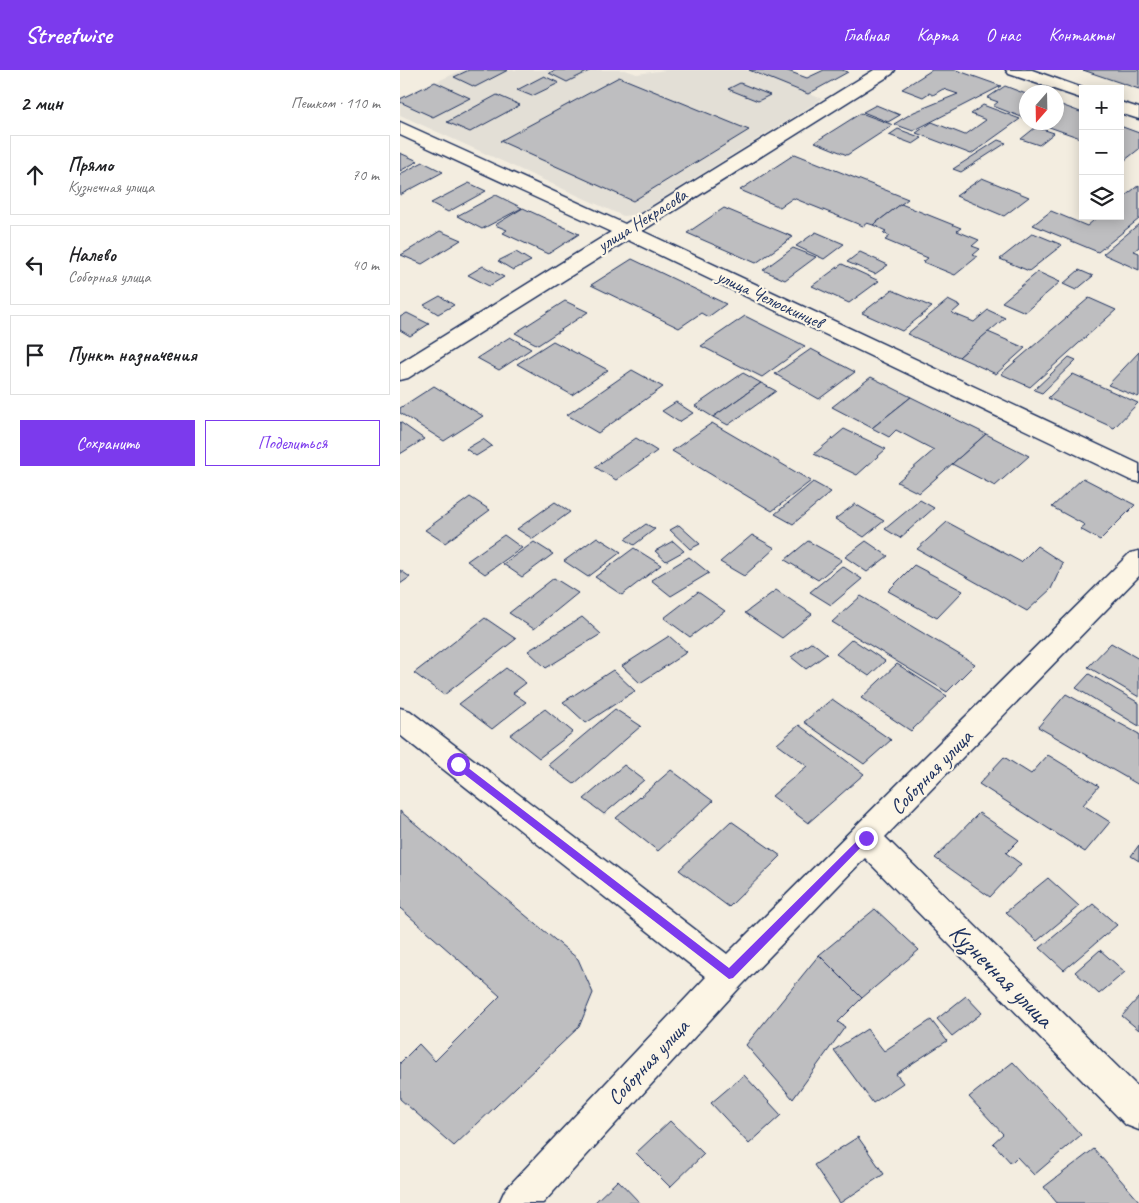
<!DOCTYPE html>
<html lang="ru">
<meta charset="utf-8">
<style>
:root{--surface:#fff;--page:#f2f2f2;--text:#202124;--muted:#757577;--line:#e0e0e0;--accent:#7c3aed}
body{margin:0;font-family:Caveat,sans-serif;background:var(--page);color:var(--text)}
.controls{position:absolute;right:15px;top:15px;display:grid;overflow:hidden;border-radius:0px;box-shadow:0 2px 12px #0003}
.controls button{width:45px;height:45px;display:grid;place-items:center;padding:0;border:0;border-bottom:1px solid var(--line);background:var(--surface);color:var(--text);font:25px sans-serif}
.compass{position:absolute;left:619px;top:15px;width:45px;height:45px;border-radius:50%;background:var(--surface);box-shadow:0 2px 12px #0003;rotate:200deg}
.stop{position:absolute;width:15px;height:15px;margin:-11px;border:4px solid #7c3aed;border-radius:50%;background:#fff}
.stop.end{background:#7c3aed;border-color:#fff;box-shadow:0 1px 5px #0008}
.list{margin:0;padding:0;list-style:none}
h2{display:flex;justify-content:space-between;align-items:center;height:65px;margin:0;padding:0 20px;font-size:21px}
h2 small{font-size:16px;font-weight:400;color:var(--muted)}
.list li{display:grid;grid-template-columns:32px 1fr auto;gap:15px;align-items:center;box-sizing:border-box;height:80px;margin:0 10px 10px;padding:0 10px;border:1px solid var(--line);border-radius:0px}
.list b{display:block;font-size:19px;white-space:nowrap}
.list p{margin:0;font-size:16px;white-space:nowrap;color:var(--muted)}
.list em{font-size:16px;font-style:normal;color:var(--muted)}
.actions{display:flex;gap:10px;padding:15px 20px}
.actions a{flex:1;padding:11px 0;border:1px solid var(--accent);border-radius:0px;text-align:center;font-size:18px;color:var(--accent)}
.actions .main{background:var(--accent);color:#fff}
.icon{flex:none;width:28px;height:28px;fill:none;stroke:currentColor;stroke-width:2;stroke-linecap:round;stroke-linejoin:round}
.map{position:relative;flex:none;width:739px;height:1133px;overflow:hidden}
header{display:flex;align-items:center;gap:30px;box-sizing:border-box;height:70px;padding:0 25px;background:var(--accent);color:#fff}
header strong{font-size:24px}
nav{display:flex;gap:28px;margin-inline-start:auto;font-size:18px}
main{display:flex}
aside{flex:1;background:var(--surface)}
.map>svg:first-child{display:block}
.built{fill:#e3dfd6}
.building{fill:#bebec0;stroke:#1b2f5e}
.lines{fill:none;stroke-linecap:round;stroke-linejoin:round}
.minor-casing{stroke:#1b2f5e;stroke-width:3}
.major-casing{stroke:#1b2f5e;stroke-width:3}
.minor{fill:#fcf5e5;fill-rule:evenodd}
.major{fill:#fcf5e5;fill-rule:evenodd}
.route{fill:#7c3aed}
.labels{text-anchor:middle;stroke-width:4.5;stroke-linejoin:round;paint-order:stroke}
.far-street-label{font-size:18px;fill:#1b2f5e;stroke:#fcf5e5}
.street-label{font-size:21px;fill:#1b2f5e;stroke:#fcf5e5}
.near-street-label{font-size:25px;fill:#1b2f5e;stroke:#fcf5e5}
</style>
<header>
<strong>Streetwise</strong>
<nav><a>Главная</a><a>Карта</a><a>О нас</a><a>Контакты</a></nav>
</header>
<main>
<aside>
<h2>2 мин<small>Пешком · 110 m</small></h2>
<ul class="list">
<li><svg class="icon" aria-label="ahead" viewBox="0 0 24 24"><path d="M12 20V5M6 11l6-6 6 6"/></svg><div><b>Прямо</b><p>Кузнечная улица</p></div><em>70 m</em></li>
<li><svg class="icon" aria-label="left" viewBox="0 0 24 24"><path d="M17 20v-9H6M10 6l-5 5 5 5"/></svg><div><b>Налево</b><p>Соборная улица</p></div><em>40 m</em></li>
<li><svg class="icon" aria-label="arrive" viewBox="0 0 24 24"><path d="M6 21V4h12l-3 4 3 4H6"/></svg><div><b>Пункт назначения</b></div></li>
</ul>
<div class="actions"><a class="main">Сохранить</a><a>Поделиться</a></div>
</aside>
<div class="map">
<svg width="739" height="1133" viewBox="0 0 739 1133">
<rect width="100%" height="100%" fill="#f3ede0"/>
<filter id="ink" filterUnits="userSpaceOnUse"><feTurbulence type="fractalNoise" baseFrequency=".02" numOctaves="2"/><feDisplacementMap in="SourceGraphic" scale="10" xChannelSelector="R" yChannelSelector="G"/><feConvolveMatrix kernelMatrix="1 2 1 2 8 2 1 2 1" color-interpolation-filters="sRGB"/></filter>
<g filter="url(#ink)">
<path class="built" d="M62,0H225L237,4L266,0H349L422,29L237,144L223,146L0,45V29Z"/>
<g class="building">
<path d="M69,0H108L75,17L54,7Z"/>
<path d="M156,0H191L167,12L149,3Z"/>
<path d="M349,0H385L407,8L424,0H442L448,2L408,24Z"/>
<path d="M532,0H556L601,16L513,61L494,54L514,42L558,24L543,19L533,25L529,23L523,27L502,19Z"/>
<path d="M683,0H739V19Z"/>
<path d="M144,6L159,13L132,26L117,20Z"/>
<path d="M219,7L349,60L233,131L100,71Z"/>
<path d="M35,12L70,28L33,47L0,32V29Z"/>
<path d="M340,13L370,25L358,31L328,19Z"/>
<path d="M605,16L626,24V46L624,48L593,36L598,32L587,28Z"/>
<path d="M97,25L120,35L70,62L47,52Z"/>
<path d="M656,33L683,43V69L638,53L656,52Z"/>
<path d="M476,35L500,45L488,52L463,42Z"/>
<path d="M583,35L620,49L571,84L516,63L532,52L565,65L586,50L571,44Z"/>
<path d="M461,43L493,55L447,85L415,72Z"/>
<path d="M720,56L739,63V79L720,94Z"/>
<path d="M636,57L654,63L639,75L621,69Z"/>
<path d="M498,59L522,68L513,74L489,65Z"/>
<path d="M598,70L606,73L561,102L553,99Z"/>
<path d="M0,83L18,91L0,101Z"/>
<path d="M395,84L508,129L473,155L467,153L463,156L393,128L380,137L340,120Z"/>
<path d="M23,92L43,102L0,125V104Z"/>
<path d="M582,108L629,127L604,146L556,126Z"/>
<path d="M69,113L86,121L48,142L31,133Z"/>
<path d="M739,115V149L698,182L633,155L651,141L687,156L699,146H720V130Z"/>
<path d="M96,125L122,138L82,159L57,146Z"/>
<path d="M501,134L561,158L557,161L579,170L572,176L580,179L573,185L577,187L555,205L523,192L528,188L485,170L490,166L483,163L486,161L473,155Z"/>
<path d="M123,138L179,164L148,184L103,163L107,160L95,155Z"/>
<path d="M324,138L393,167L356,193L287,163Z"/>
<path d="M739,154V177L734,181L739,183V200L703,184Z"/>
<path d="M40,161L61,170L22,194L1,185Z"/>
<path d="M416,162L444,174L424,189L396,176Z"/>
<path d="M633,163L662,175L629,201L600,189Z"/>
<path d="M393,178L416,187L385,210L363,200Z"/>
<path d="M116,182L131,191L113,200L98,191Z"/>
<path d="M460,182L488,195L475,204L447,192Z"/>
<path d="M232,189L326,234L308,247L301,243L279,258L191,215Z"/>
<path d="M442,194L479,211L449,233L412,216Z"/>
<path d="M83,196L104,207L89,216L68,205Z"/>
<path d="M679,200L693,206L676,220L663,214Z"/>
<path d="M638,202L660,212L625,242L602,232Z"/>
<path d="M492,220L532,237L502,261L462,243Z"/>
<path d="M40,226L54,235L38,244L24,235Z"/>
<path d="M689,228L716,240L630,317L601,304Z"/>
<path d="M548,230L560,236L552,243L574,252L588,240L605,248L559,287L507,264Z"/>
<path d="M165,231L188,242L138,275L115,263Z"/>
<path d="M7,243L29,254L10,266L0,260V247Z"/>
<path d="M345,246L405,276L362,307L301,276Z"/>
<path d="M588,262L625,278L596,304L559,287Z"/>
<path d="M110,267L131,279L99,300L77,288Z"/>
<path d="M153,271L208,300L172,325L117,294Z"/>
<path d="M411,279L455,302L419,329L375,304Z"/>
<path d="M739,282V326L738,327L708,315Z"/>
<path d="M669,287L676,290L642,323L634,320Z"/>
<path d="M232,300L263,317L198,363L167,345Z"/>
<path d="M343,303L361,313L313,347L295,336Z"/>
<path d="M673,304L738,333L714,358L648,328Z"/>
<path d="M471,307L511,327L472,358L432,337Z"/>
<path d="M361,313L376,321L328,355L313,347Z"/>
<path d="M34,316L83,346L44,371L0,343V338Z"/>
<path d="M511,327L586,364L519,423L497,412L534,380L496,360L489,367L472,358Z"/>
<path d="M276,332L293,343L279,352L262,341Z"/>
<path d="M0,352L24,369L0,384Z"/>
<path d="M312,353L411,411L372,441L272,381Z"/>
<path d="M444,359L486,379L457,405L414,384Z"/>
<path d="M586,364L629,386L595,416L552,394Z"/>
<path d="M236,368L257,381L216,410L195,397Z"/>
<path d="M83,369L92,376L76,386L66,379Z"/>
<path d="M683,408L735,435L700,470L680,459L685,455L652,437Z"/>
<path d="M413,412L431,422L393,454L375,444Z"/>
<path d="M70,427L90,440L45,473L25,460Z"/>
<path d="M520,430L534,438L500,468L485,459Z"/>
<path d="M155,432L170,442L133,469L117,459Z"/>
<path d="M455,434L484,451L464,467L435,449Z"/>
<path d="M547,452L621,492L637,476L663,493L651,519L627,541L517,479Z"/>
<path d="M246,454L255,459L234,475L225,469Z"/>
<path d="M279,455L300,474L290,479L270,460Z"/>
<path d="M104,465L122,478L85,504L67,491Z"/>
<path d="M352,465L375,478L344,506L320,492Z"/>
<path d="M197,467L221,482L188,507L164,491Z"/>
<path d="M273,471L284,481L266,491L255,481Z"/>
<path d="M408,471L442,490L418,510L385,490Z"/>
<path d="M466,471L488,486L467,502L445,487Z"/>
<path d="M134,472L153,484L122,507L103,494Z"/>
<path d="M234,478L261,495L222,525L195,507Z"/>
<path d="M289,487L309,503L271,526L251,510Z"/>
<path d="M514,495L563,521L537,548L488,521Z"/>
<path d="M442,496L462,509L431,535L410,522Z"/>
<path d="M0,500L10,507L0,514Z"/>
<path d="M154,508L178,523L134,559L109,543Z"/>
<path d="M376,520L412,544L382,568L345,543Z"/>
<path d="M298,522L325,541L290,567L264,548Z"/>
<path d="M461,526L575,594L547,622L432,552Z"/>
<path d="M182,547L201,564L146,598L128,581Z"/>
<path d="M85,548L116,569L44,625L14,603Z"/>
<path d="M269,566L287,582L240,613L222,596Z"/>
<path d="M452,569L485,591L469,606L436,584Z"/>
<path d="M412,572L427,584L406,599L391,587Z"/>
<path d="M711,573L739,589V627L688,597Z"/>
<path d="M497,594L547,626L511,661L461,628Z"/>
<path d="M106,598L126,613L113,623L126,632L92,659L59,634Z"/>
<path d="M213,600L235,621L186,653L163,632Z"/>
<path d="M689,604L739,633V656L676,618Z"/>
<path d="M666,624L739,664V715L638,657Z"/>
<path d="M432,629L491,670L464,694L404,652Z"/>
<path d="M145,639L173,662L139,688L110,665Z"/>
<path d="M215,639L241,656L174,714L148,695Z"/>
<path d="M399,655L464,704L408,753L372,726L407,696L377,674Z"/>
<path d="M648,685L699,716L683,735L710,752L685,782L579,714L604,687L631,704Z"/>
<path d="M224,695L244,710L204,744L184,729Z"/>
<path d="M271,700L313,731L258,781L216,748Z"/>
<path d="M0,741L178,889L193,923L179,957L54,1076L0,1029V993L19,974L35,991L100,926L0,838Z"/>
<path d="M579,743L619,770L606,783L621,794L590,827L535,788Z"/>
<path d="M331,751L381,786L329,837L279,800Z"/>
<path d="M739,775V791L731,786Z"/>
<path d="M648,808L679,836L637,871L606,842Z"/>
<path d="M693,834L717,855L664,900L640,878Z"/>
<path d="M475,839L519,880L462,928L419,885Z"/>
<path d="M700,880L725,902L699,924L675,902Z"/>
<path d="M419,885L462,928L438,952L445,957L393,1029L346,975Z"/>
<path d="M566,926L582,943L552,966L537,949Z"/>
<path d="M739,927V960L722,946Z"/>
<path d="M531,950L547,971L496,1004L503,1013L473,1033L434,980L467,959L484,981Z"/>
<path d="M613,992L681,1065L634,1105L617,1087L611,1093L593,1073L603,1064L569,1027Z"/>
<path d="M344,1005L381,1045L349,1074L311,1033Z"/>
<path d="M270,1051L304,1084L270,1117L236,1083Z"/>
<path d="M458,1067L484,1104L440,1133L414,1095Z"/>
<path d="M694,1079L739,1131V1133H657L644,1117Z"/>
<path d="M218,1110L240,1133H194Z"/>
</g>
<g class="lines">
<g class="minor-casing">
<g id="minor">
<path d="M474,0H495L492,4L242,161L739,394V412L730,410L228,170L8,308L0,310V293L211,162L0,65V52L225,154Z"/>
<path d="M739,481V506L485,767L739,1018V1060L726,1055L465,788L341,916L143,1133H99L105,1120L306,907L0,665V638L10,641L327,884L730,483Z"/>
</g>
</g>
<g class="major-casing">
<g id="major">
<path d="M606,0H632L685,19H683V29L609,4Z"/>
<path d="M720,32L739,38V49L720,43Z"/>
</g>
</g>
<use href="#minor" class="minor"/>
<use href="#major" class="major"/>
</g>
</g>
<path class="route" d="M58,690L329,898L463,765L466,764L470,768L333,908L329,909L55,697L54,694Z"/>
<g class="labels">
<g class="far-street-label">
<text transform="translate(242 150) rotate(-32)" y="6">улица Некрасова</text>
<text transform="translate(370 229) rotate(25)" y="6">улица Челюскинцев</text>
</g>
<g class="street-label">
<text transform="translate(531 702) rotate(-46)" y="7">Соборная улица</text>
<text transform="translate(248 992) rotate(-47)" y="7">Соборная улица</text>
</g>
<g class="near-street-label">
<text transform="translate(602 905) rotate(45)" y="9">Кузнечная улица</text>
</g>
</g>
</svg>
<div class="controls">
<button>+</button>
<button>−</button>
<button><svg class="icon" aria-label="layers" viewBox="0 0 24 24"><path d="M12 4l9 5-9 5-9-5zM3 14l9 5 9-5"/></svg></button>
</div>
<svg class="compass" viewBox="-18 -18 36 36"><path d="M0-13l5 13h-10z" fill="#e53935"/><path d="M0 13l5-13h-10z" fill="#757577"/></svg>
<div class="stop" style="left:58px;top:694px"></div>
<div class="stop end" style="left:466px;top:768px"></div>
</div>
</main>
